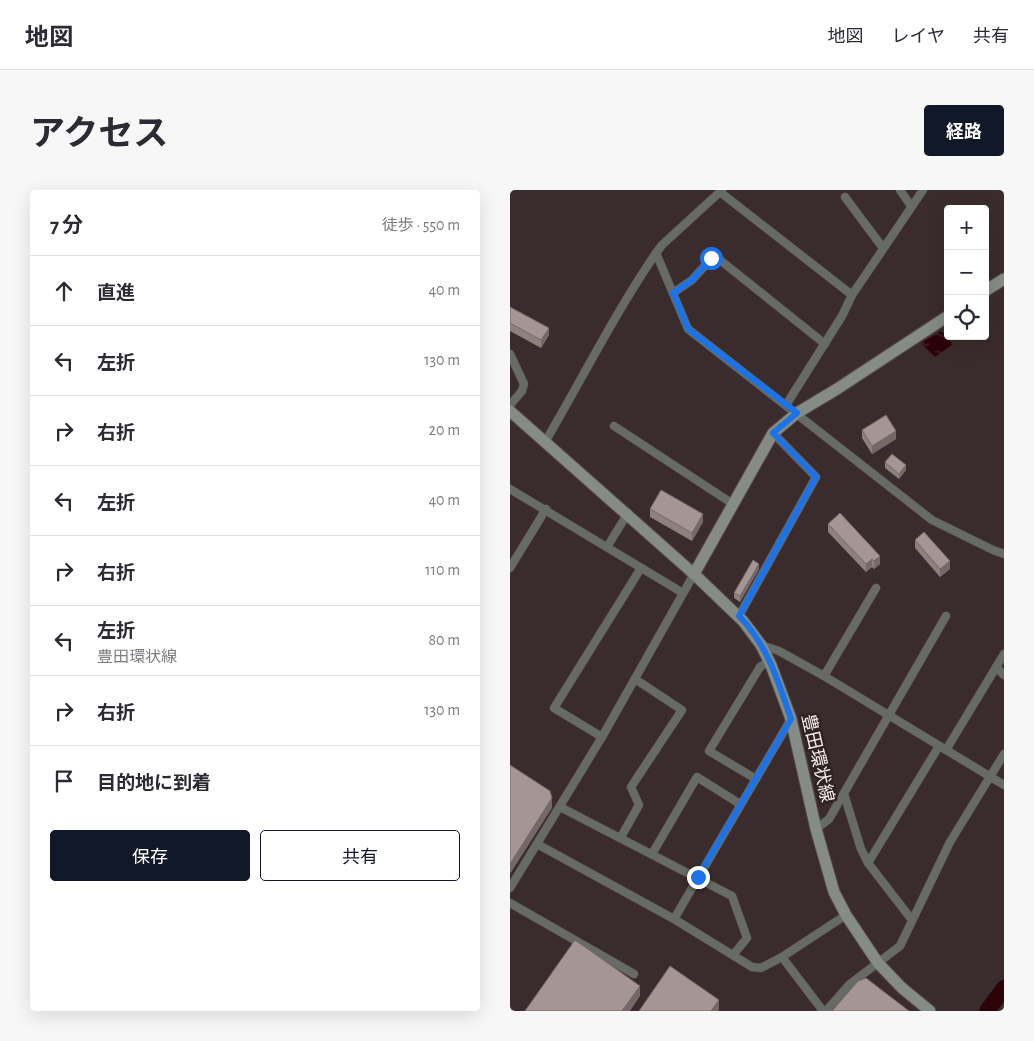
<!DOCTYPE html>
<html lang="ja">
<meta charset="utf-8">
<style>
:root{--surface:#fff;--page:#f7f7f7;--text:#2b2b33;--muted:#7c7c81;--line:#e1e1e2;--accent:#111827}
body{margin:0;font-family:"Alegreya Sans","Noto Sans JP",sans-serif;background:var(--page);color:var(--text)}
.controls{position:absolute;right:15px;top:15px;display:grid;overflow:hidden;border-radius:5px;box-shadow:0 5px 20px #0002}
.controls button{width:45px;height:45px;display:grid;place-items:center;padding:0;border:0;border-bottom:1px solid var(--line);background:var(--surface);color:var(--text);font:25px sans-serif}
.stop{position:absolute;width:15px;height:15px;margin:-11px;border:4px solid #1a73e8;border-radius:50%;background:#fff}
.stop.end{background:#1a73e8;border-color:#fff;box-shadow:0 1px 5px #0008}
.list{margin:0;padding:0;list-style:none}
h2{display:flex;justify-content:space-between;align-items:center;height:65px;margin:0;padding:0 20px;font-size:21px}
h2 small{font-size:16px;font-weight:400;color:var(--muted)}
.list li{display:grid;grid-template-columns:32px 1fr auto;gap:15px;align-items:center;box-sizing:border-box;height:70px;padding:0 20px;border-top:1px solid var(--line)}
.list b{display:block;font-size:19px;white-space:nowrap}
.list p{margin:0;font-size:16px;white-space:nowrap;color:var(--muted)}
.list em{font-size:16px;font-style:normal;color:var(--muted)}
.actions{display:flex;gap:10px;padding:15px 20px}
.actions a{flex:1;padding:11px 0;border:1px solid var(--accent);border-radius:5px;text-align:center;font-size:18px;color:var(--accent)}
.actions .main{background:var(--accent);color:#fff}
.icon{flex:none;width:28px;height:28px;fill:none;stroke:currentColor;stroke-width:2;stroke-linecap:round;stroke-linejoin:round}
.map{position:relative;flex:none;width:494px;height:821px;overflow:hidden;border-radius:5px}
header{display:flex;align-items:center;gap:30px;box-sizing:border-box;height:70px;padding:0 25px;background:var(--surface);border-bottom:1px solid var(--line)}
header strong{font-size:24px}
nav{display:flex;gap:28px;margin-inline-start:auto;font-size:18px}
.intro{display:flex;align-items:center;justify-content:space-between;box-sizing:border-box;height:120px;padding:0 30px}
h1{margin:0;font-size:35px}
.button{padding:12px 22px;border-radius:5px;background:var(--accent);color:#fff;font-size:18px;font-weight:700}
main{display:flex;gap:30px;padding:0 30px}
aside{flex:1;background:var(--surface);border-radius:5px;box-shadow:0 5px 20px #0002}
.map>svg:first-child{display:block}
.water{fill:url(#water-ripples)}
.lines{fill:none;stroke-linecap:round;stroke-linejoin:round}
.river{stroke:#2b0309;stroke-width:16}
.street-casing{stroke:#584b4b;stroke-width:9}
.secondary-casing{stroke:#584b4b;stroke-width:13}
.street{stroke:#666b66;stroke-width:8}
.secondary{stroke:#848c85;stroke-width:11}
.wall{fill:#8f8080}
.shaded-wall{fill:#746868}
.building{fill:#a69595;stroke:#746868}
.route{stroke:#1a73e8;stroke-width:6}
.labels{text-anchor:middle;stroke-width:5;stroke-linejoin:round;paint-order:stroke}
.street-label{font-size:18px;fill:#f7eeee;stroke:#2f2222}
</style>
<header>
<strong>地図</strong>
<nav><a>地図</a><a>レイヤ</a><a>共有</a></nav>
</header>
<div class="intro"><h1>アクセス</h1><a class="button">経路</a></div>
<main>
<aside>
<h2>7 分<small>徒歩 · 550 m</small></h2>
<ul class="list">
<li><svg class="icon" aria-label="ahead" viewBox="0 0 24 24"><path d="M12 20V5M6 11l6-6 6 6"/></svg><div><b>直進</b></div><em>40 m</em></li>
<li><svg class="icon" aria-label="left" viewBox="0 0 24 24"><path d="M17 20v-9H6M10 6l-5 5 5 5"/></svg><div><b>左折</b></div><em>130 m</em></li>
<li><svg class="icon" aria-label="right" viewBox="0 0 24 24"><path d="M7 20v-9h11M14 6l5 5-5 5"/></svg><div><b>右折</b></div><em>20 m</em></li>
<li><svg class="icon" aria-label="left" viewBox="0 0 24 24"><path d="M17 20v-9H6M10 6l-5 5 5 5"/></svg><div><b>左折</b></div><em>40 m</em></li>
<li><svg class="icon" aria-label="right" viewBox="0 0 24 24"><path d="M7 20v-9h11M14 6l5 5-5 5"/></svg><div><b>右折</b></div><em>110 m</em></li>
<li><svg class="icon" aria-label="left" viewBox="0 0 24 24"><path d="M17 20v-9H6M10 6l-5 5 5 5"/></svg><div><b>左折</b><p>豊田環状線</p></div><em>80 m</em></li>
<li><svg class="icon" aria-label="right" viewBox="0 0 24 24"><path d="M7 20v-9h11M14 6l5 5-5 5"/></svg><div><b>右折</b></div><em>130 m</em></li>
<li><svg class="icon" aria-label="arrive" viewBox="0 0 24 24"><path d="M6 21V4h12l-3 4 3 4H6"/></svg><div><b>目的地に到着</b></div></li>
</ul>
<div class="actions"><a class="main">保存</a><a>共有</a></div>
</aside>
<div class="map">
<svg width="494" height="821" viewBox="0 0 494 821">
<defs>
<pattern id="water-ripples" width="26" height="14" patternUnits="userSpaceOnUse" patternTransform="scale(1.25)"><rect width="26" height="14" fill="#2b0309"/><path d="M2 4q2-2 4 0t4 0M15 11q2-2 4 0t4 0" fill="none" stroke="#4a282d"/></pattern>
</defs>
<rect width="100%" height="100%" fill="#3a2c2c"/>
<path class="water" d="M431,141L443,154L425,167L411,153Z"/>
<g class="lines">
<path class="river" d="M477,821L494,798"/>
<g class="street-casing">
<g id="street">
<path d="M390,0L401,16"/>
<path d="M210,2L342,105"/>
<path d="M335,7L373,58"/>
<path d="M146,63L178,139L422,330L483,360L494,364"/>
<path d="M163,103L182,90L201,69L210,70L315,154"/>
<path d="M0,164L14,194L12,201L0,215"/>
<path d="M276,215L332,126L342,105L413,0"/>
<path d="M104,236L223,314"/>
<path d="M35,252C72,189 105,123 146,63L152,55L212,0"/>
<path d="M0,299L173,403"/>
<path d="M97,357L118,323"/>
<path d="M0,378L36,319"/>
<path d="M229,426L306,287L263,243"/>
<path d="M251,455L269,461L314,486L494,595"/>
<path d="M486,477L494,485"/>
<path d="M314,486L366,398"/>
<path d="M92,547L44,518L131,378"/>
<path d="M436,560L494,464"/>
<path d="M246,589L199,561L250,477L259,471"/>
<path d="M334,604L351,659L358,673L429,556"/>
<path d="M50,617L222,706L237,748L223,765"/>
<path d="M306,639L319,629L436,426"/>
<path d="M111,647L129,615L121,597L172,520L125,489"/>
<path d="M27,654L164,729L242,777L251,778L272,767L336,725"/>
<path d="M142,664L187,587L230,614"/>
<path d="M358,673L402,730"/>
<path d="M0,698L92,547L184,384"/>
<path d="M0,713L124,784"/>
<path d="M164,729L281,529"/>
<path d="M272,767L313,821"/>
<path d="M316,821L340,794L390,756L440,652L494,564"/>
</g>
</g>
<g class="secondary-casing">
<g id="secondary">
<path d="M475,101L494,89"/>
<path d="M0,221L184,384L233,431L251,455L261,475L281,529L306,639L324,702L336,725L368,773L392,798L420,821"/>
<path d="M184,384L263,243L287,223L327,199L438,126"/>
</g>
</g>
<use href="#street" class="street"/>
<use href="#secondary" class="secondary"/>
</g>
<g class="wall">
<path d="M0,117L39,145L31,158L0,141Z"/>
<path d="M352,240L386,249L362,264L352,248Z"/>
<path d="M375,272L396,280L389,289L375,278Z"/>
<path d="M140,319L193,332L182,351L140,327Z"/>
<path d="M318,334L370,374L364,379L362,377L356,382L318,342Z"/>
<path d="M405,350L440,379L430,387L405,358Z"/>
<path d="M249,379L230,412L224,408V403Z"/>
</g>
<g class="shaded-wall">
<path d="M39,138V145L31,158V150Z"/>
<path d="M386,241V249L362,264V256Z"/>
<path d="M396,275V280L389,289V284Z"/>
<path d="M193,324V332L182,351V343Z"/>
<path d="M370,366V374L364,379V371Z"/>
<path d="M362,369V377L356,382V374Z"/>
<path d="M440,371V379L430,387V379Z"/>
<path d="M249,374V379L230,412V406Z"/>
<path d="M42,608V618L0,684V674Z"/>
<path d="M130,796V806L120,821H112Z"/>
<path d="M209,810V820L208,821H201Z"/>
</g>
<g class="building">
<path d="M0,117L39,138L31,150L0,133Z"/>
<path d="M376,225L386,241L362,256L352,240Z"/>
<path d="M382,264L396,275L389,284L375,272Z"/>
<path d="M151,300L193,324L182,343L140,319Z"/>
<path d="M330,323L370,366L364,371L362,369L356,374L318,334Z"/>
<path d="M414,342L440,371L430,379L405,350Z"/>
<path d="M243,370L249,374L230,406L224,403Z"/>
<path d="M0,575L40,601L42,608L0,674Z"/>
<path d="M65,750L130,796L112,821H15Z"/>
<path d="M160,776L209,810L201,821H129Z"/>
<path d="M356,788L399,821H322L348,791Z"/>
</g>
<g class="lines">
<path class="route" d="M188,687L281,529C269,493 257,454 229,426L306,287L263,243L287,223L178,139L163,103L182,90L201,68"/>
</g>
<g class="labels">
<g class="street-label">
<text transform="translate(308 568) rotate(77)" y="6">豊田環状線</text>
</g>
</g>
</svg>
<div class="controls">
<button>+</button>
<button>−</button>
<button><svg class="icon" aria-label="locate" viewBox="0 0 24 24"><circle cx="12" cy="12" r="6"/><path d="M12 2v4M12 18v4M2 12h4M18 12h4"/></svg></button>
</div>
<div class="stop" style="left:201px;top:68px"></div>
<div class="stop end" style="left:188px;top:687px"></div>
</div>
</main>
